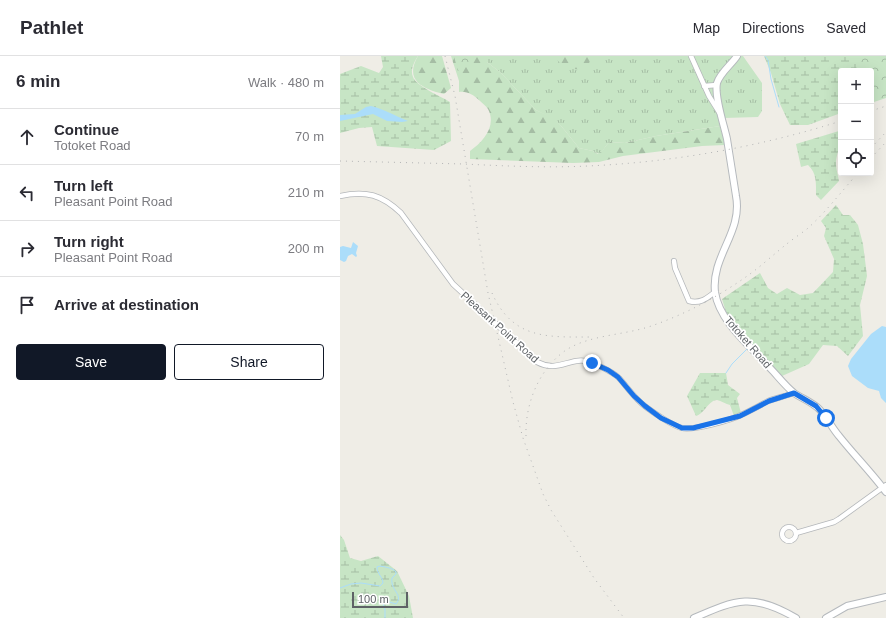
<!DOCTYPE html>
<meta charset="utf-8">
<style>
:root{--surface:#fff;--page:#f7f7f7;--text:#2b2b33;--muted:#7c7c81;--line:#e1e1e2;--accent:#111827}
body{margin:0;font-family:Helvetica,sans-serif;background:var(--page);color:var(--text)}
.controls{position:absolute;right:12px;top:12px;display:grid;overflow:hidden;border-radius:4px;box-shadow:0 4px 16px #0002}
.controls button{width:36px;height:36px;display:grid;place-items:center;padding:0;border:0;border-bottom:1px solid var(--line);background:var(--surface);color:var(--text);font:20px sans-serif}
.scale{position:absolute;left:12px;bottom:10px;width:56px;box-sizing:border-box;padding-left:4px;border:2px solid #5e6266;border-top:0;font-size:11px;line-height:14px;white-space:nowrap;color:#5e6266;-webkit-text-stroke:3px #fff;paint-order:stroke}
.stop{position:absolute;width:12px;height:12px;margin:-9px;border:3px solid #1a73e8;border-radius:50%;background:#fff}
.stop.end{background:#1a73e8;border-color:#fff;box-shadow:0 1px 4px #0008}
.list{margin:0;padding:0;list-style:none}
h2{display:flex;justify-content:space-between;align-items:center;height:52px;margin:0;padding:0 16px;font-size:17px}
h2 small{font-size:13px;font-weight:400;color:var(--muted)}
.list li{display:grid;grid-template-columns:26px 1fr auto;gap:12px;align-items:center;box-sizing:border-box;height:56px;padding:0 16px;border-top:1px solid var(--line)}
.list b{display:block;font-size:15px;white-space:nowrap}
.list p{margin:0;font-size:13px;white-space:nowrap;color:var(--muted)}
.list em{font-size:13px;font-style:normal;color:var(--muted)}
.actions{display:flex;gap:8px;padding:12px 16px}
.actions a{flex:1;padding:9px 0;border:1px solid var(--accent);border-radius:4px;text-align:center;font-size:14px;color:var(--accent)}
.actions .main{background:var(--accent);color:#fff}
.icon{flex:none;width:22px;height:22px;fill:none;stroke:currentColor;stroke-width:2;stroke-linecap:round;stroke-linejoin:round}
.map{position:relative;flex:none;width:546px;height:562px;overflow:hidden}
header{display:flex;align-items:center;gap:24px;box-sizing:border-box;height:56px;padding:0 20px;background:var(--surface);border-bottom:1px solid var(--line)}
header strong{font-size:19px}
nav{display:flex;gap:22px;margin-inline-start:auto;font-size:14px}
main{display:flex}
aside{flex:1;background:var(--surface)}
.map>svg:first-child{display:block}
.grass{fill:url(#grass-tufts)}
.forest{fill:url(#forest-firs)}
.wetland{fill:url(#wetland-marsh)}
.park{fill:url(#park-crowns)}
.water{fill:#abddfa}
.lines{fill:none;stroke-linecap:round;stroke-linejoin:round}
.stream{stroke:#abddfa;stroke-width:1}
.minor-casing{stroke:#b4b7ba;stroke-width:6}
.secondary-casing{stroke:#b5b9bd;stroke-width:8}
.minor{stroke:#fff;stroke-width:4.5}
.secondary{stroke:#fff;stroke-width:6}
.rail{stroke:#b4b5b6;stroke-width:1;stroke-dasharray:1 5;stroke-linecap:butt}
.route{stroke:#1a73e8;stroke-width:5}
.labels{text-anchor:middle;stroke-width:3.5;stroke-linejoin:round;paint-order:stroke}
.street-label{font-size:11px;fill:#5e6266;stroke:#fff}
</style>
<header>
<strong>Pathlet</strong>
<nav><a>Map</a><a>Directions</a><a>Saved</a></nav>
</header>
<main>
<aside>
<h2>6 min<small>Walk · 480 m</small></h2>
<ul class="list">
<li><svg class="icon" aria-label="ahead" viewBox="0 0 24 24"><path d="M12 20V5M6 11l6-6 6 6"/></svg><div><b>Continue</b><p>Totoket Road</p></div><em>70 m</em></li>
<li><svg class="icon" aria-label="left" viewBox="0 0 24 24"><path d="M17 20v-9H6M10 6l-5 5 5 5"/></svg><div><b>Turn left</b><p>Pleasant Point Road</p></div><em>210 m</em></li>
<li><svg class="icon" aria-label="right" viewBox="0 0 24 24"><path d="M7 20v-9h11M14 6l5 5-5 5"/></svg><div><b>Turn right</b><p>Pleasant Point Road</p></div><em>200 m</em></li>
<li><svg class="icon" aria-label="arrive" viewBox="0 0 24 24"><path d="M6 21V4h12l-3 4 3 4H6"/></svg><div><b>Arrive at destination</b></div></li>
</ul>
<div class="actions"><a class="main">Save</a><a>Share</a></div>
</aside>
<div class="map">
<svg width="546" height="562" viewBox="0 0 546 562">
<defs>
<pattern id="grass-tufts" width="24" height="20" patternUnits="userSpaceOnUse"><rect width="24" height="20" fill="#c7e5c5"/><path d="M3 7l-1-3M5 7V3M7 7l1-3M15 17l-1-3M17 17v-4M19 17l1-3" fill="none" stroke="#a5bda4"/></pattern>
<pattern id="forest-firs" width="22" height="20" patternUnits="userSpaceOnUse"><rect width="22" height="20" fill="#c7e5c5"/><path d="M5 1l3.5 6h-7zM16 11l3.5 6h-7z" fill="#a5bda4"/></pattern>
<pattern id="wetland-marsh" width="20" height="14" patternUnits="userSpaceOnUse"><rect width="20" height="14" fill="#c7e5c5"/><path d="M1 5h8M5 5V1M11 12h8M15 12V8" fill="none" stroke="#a5bda4"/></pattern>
<pattern id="park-crowns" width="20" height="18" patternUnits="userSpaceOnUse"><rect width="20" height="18" fill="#c7e5c5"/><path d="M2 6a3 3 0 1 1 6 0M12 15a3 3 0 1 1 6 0" fill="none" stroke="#a5bda4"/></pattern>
</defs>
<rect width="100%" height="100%" fill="#efede6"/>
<path class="grass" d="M147,0H403L422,27V55L418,61L384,62L380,70L316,80L285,87L270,86C265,89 264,95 259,98L253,95L239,92L222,71L213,63L196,54L161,17L147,6Z"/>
<g class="forest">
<path d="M78,0H102L111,32L104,38C82,33 64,24 78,0Z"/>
<path d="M111,0H147V6L161,17L196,54L213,62L222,71L239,92L253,95L258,98C264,95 265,89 270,86L285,87L316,80L380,70L385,89L362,90L283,100L259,106L233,107L130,103V95C143,86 157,70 148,53C146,50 142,47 139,44C133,39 128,35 119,36V25Z"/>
<path d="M213,0H252C246,22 224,13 213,0Z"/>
</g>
<g class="wetland">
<path d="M41,0H78C74,6 70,14 73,21C76,30 102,41 110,46L111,85L94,94L37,90L32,71L19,72L0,77V18L21,10L39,17L43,11Z"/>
<path d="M424,0H528L525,15H501V57L468,69H450L440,48L431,17Z"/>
<path d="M499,75C503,89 496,96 496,108C496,113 498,119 499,125L481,144L476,139C476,128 477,117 468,109L461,111L456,88Z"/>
<path d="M496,149L503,159H510L518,169L523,188L527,220L520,249L523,280L508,300L497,290L483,289L469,308L442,320L396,271L386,256L382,243L420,217L428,232L437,238L447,232L460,239L473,237L493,216L494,203L484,180L486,172L481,165Z"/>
<path d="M360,317H386L388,329L400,338L397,342L401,357L394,360L390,349C386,348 381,345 377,344C369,344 364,358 356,360L347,340Z"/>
<path d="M0,479L4,484L10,502L21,505L38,500L57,515L69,540L73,562H0Z"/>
</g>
<g class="park">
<path d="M114,0H135L118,16Z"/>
<path d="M515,0H546V42L531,47V15H517Z"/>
</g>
<g class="water">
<path d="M31,50C44,53 55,60 68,65L62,66L47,65L33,58L0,65V59L15,58L26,51Z"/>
<path d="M13,186L18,190L16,197L17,200L16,201L12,198L8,200L6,205L4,206L0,204V191L3,190L11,192Z"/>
<path d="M542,270L546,271V347L541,342L539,335L528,332L512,320L508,310L511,303L531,278Z"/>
</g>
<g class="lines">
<g class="stream">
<path d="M425,0L428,4L431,23L439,51"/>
<path d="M386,317L392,308L407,293"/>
<path d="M0,532L11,528L21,527L40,530L43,527C43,521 37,518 37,511L40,510C45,511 53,512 56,516V518L52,522C50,535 64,538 56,548L46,545L43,547L45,554V562"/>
</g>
<g class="minor-casing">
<g id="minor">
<path d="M351,0L369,40L379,56"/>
<path d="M364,30L377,29"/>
<path d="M0,140C26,134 42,139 61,157L113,228L197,306C220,318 231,298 253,307C261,311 272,315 279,322C288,332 295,343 306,351C314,357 333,370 342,372C352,375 391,364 401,359C410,355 419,350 428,345C436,342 446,340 454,337"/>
<path d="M334,205L335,212L349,245C361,248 367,242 375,236"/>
<circle cx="449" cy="478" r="7"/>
<path d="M456,477L494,466L499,463L546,429"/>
</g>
</g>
<g class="secondary-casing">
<g id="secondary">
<path d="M397,0C391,9 380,17 377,27C374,40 384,69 387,83C390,102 393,121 396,140C403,176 371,200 375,236C379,265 410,290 429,311C437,319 445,330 454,337C463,343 472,346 479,353C487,361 492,372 499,380C514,399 531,416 546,436"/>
<path d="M354,562C397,543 413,537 456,562"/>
<path d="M486,562L507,550L546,541"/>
</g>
</g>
<use href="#minor" class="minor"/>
<use href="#secondary" class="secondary"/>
<g class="rail">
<path d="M105,0L115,40L148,237L173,346L183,382L203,438L211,454L254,522L284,562"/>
<path d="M531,55L546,50"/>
<path d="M531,92L546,76"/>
<path d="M531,102L546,86"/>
<path d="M0,105C41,106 83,107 124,108C165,110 207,112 248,110C334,106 419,91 501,65"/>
<path d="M152,237C173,284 208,281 252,281"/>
<path d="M186,380C185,350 197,317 222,297C246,278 285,280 314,269C348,257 381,239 410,218C421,210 432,200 443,191C450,185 459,179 467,173C486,156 501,136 518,117"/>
</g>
</g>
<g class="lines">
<path class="route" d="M252,307L268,314L278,321L294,340L305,350L321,362L342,372H353L400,360L429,345L454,337L476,350L486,362"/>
</g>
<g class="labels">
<g class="street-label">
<text transform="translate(160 271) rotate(42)" y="4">Pleasant Point Road</text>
<text transform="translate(408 286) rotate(49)" y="4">Totoket Road</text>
</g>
</g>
</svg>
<div class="controls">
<button>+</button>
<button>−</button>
<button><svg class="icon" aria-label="locate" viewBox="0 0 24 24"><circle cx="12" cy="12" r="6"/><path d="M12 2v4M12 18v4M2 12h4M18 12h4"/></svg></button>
</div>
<div class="scale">100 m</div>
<div class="stop" style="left:486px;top:362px"></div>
<div class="stop end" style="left:252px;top:307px"></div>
</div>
</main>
